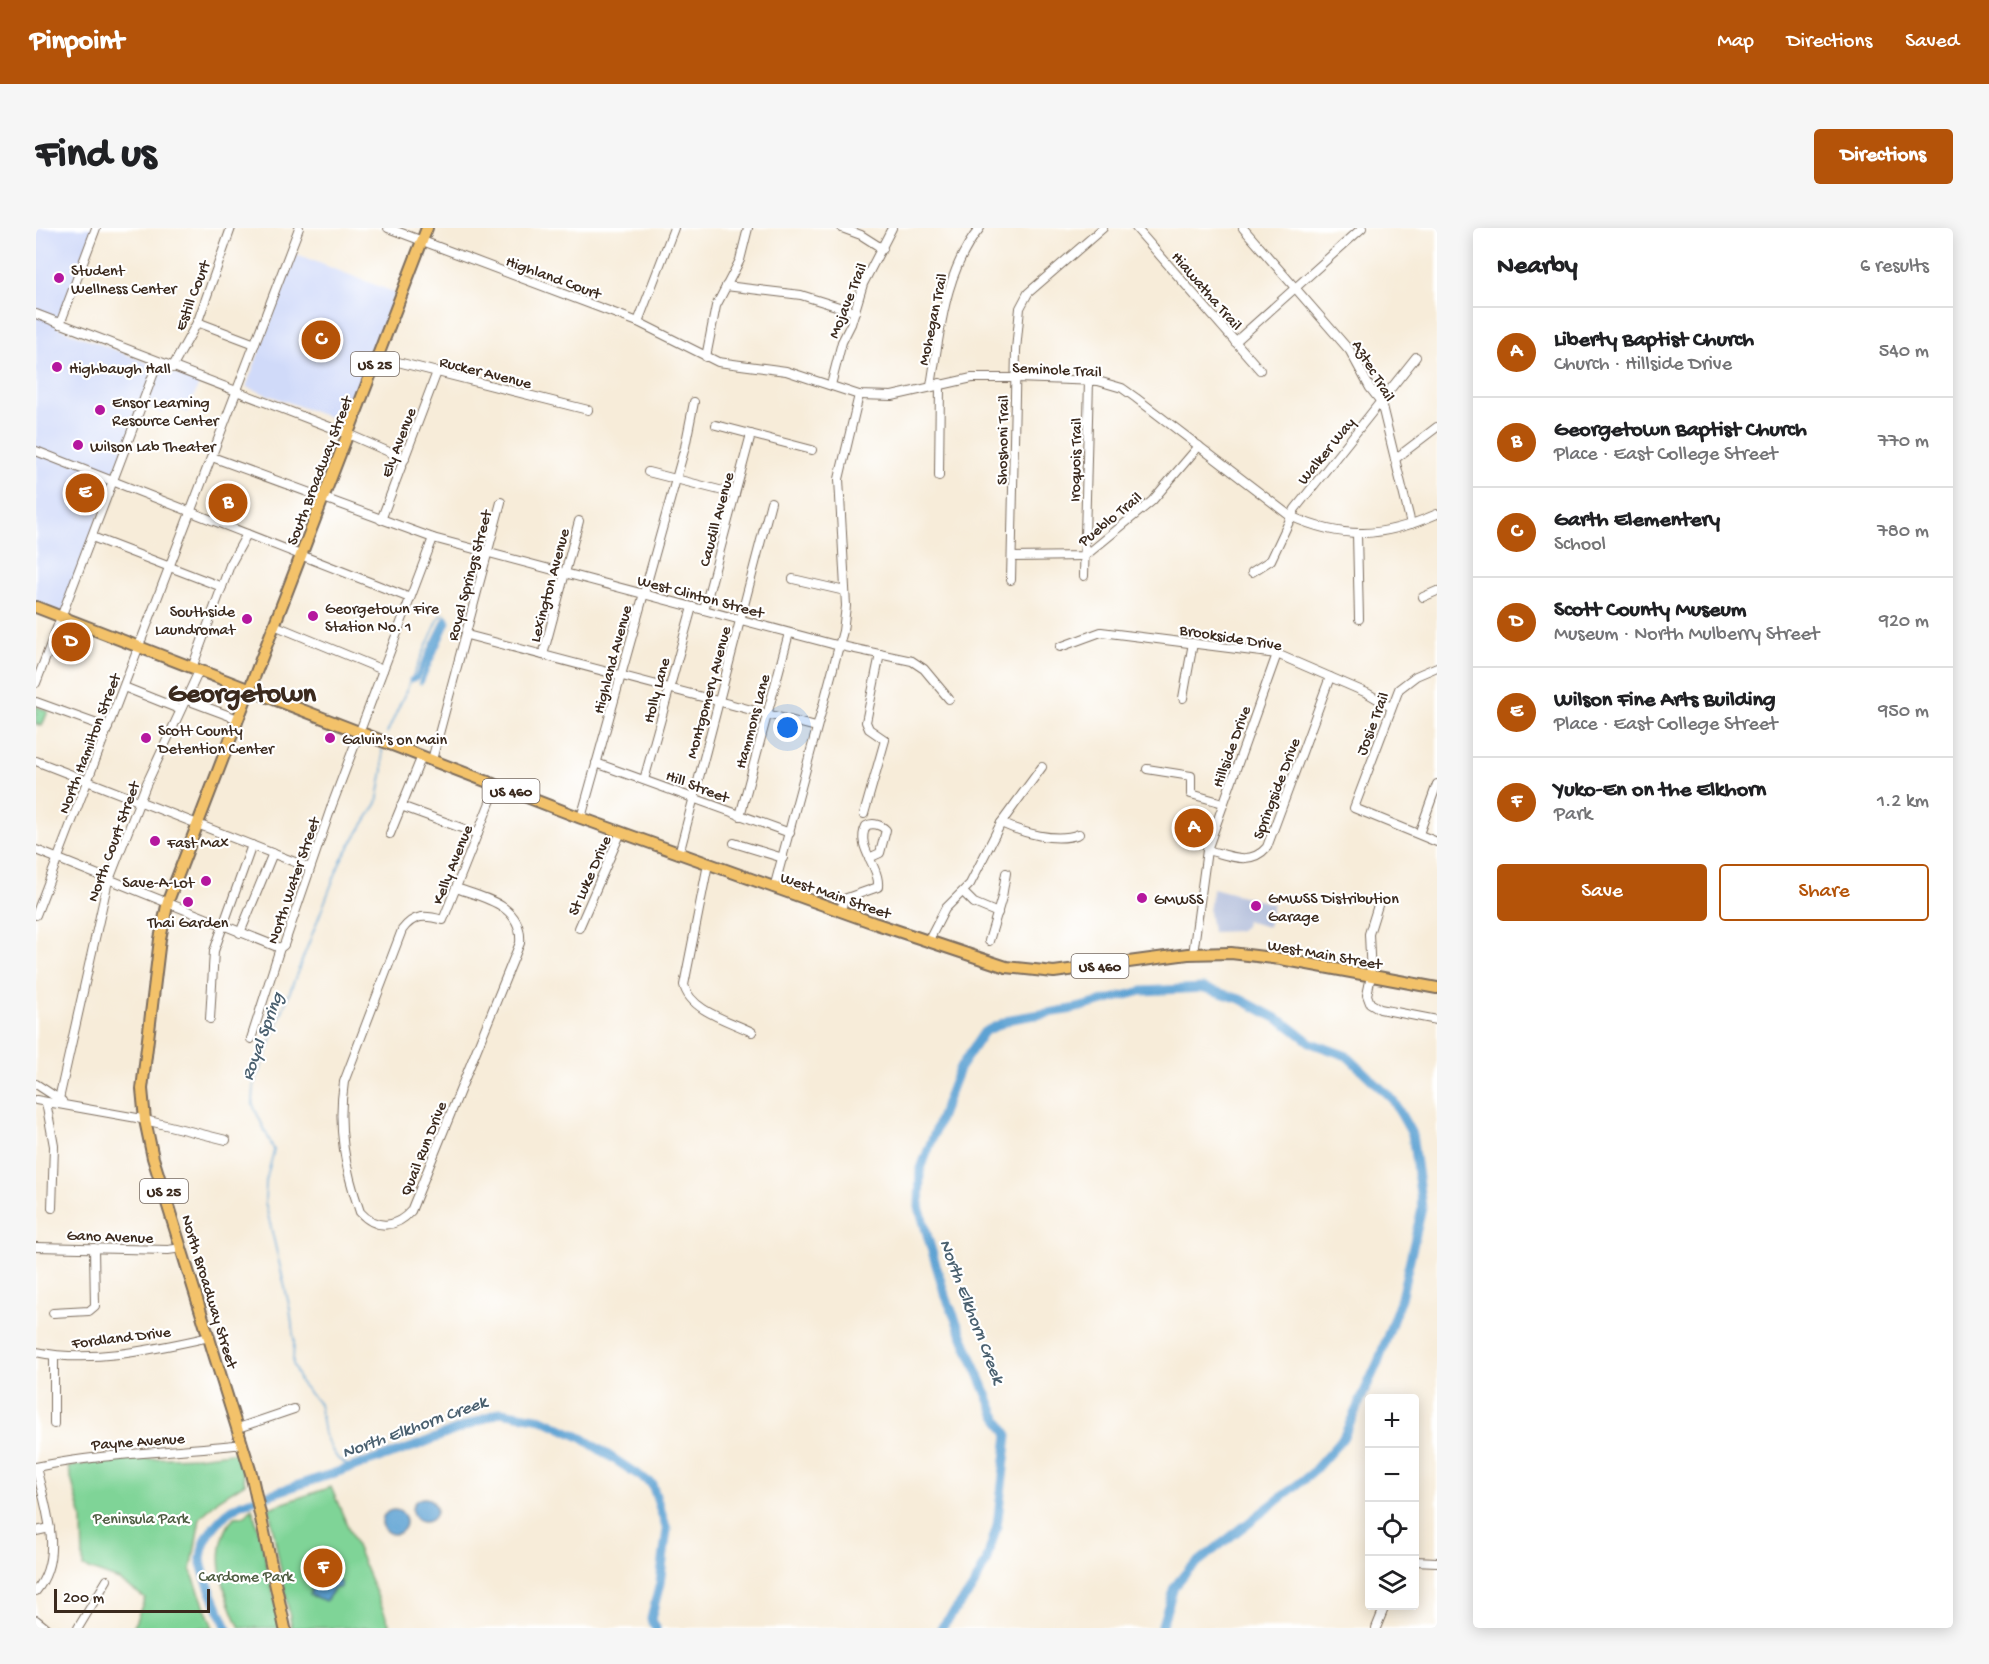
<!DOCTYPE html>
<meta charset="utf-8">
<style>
:root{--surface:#fff;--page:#f6f6f6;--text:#202124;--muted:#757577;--line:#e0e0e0;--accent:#b45309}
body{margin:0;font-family:"Gochi Hand",sans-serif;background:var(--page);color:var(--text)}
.controls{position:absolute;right:18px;bottom:18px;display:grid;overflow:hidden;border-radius:6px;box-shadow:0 3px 15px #0003}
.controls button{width:54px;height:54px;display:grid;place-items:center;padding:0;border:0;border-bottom:2px solid var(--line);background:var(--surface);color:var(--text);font:30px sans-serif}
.scale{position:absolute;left:18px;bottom:15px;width:156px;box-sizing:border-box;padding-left:6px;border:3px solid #3b2a1e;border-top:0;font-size:16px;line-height:21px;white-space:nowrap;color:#3b2a1e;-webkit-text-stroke:4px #fff;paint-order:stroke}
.you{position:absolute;left:752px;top:500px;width:21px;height:21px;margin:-15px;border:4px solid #fff;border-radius:50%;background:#1a73e8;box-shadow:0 0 0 9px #1a73e833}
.badge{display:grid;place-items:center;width:39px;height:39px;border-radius:50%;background:var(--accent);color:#fff;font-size:20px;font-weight:700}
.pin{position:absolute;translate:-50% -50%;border:3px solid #fff;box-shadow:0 2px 6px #0006}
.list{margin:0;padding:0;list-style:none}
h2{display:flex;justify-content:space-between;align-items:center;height:78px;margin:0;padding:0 24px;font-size:26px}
h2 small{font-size:20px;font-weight:400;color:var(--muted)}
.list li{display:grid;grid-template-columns:39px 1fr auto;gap:18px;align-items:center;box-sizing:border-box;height:90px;padding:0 24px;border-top:2px solid var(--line)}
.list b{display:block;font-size:22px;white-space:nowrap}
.list p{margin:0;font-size:20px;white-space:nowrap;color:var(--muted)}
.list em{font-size:20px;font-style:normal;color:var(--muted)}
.actions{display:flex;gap:12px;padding:18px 24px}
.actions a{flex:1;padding:14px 0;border:2px solid var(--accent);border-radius:6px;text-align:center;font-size:21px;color:var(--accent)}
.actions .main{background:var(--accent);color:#fff}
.icon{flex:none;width:33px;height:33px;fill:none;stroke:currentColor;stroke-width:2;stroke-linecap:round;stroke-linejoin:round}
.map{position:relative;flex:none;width:1401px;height:1400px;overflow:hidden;border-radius:6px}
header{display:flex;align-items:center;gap:36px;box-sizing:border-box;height:84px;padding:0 30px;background:var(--accent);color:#fff}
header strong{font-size:28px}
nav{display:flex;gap:33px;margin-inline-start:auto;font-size:21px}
.intro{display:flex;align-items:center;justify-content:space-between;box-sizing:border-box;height:144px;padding:0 36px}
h1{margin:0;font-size:42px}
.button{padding:15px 27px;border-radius:6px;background:var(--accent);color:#fff;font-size:21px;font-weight:700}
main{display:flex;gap:36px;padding:0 36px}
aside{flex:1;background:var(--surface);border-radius:6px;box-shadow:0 3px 15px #0003}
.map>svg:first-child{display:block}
.built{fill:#d0daf9}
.industrial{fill:#bac4de}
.green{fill:#7fd497;stroke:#5d7f5a;stroke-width:1.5}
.water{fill:#5da2d3;stroke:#4c6678;stroke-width:1.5}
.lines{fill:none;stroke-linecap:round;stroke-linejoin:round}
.stream{stroke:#5da2d3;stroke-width:1.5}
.canal{stroke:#5da2d3;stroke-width:5}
.river{stroke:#5da2d3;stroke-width:9}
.minor-casing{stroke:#7d6e5f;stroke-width:10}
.major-casing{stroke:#7d6e5f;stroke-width:14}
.minor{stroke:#fff;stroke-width:8}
.major{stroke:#f3c26a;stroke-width:10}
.poi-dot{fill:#b5179e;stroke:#fff;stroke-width:2}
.labels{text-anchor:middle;stroke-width:4.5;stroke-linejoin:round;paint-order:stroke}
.shield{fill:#fff;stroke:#766a62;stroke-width:1.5}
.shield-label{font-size:15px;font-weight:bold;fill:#3b2a1e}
.poi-label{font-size:16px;fill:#3b2a1e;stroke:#fff;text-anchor:start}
.street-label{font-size:16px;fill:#3b2a1e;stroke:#fff}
.park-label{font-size:16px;fill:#4f5d42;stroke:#fff}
.water-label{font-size:18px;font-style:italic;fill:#4a606f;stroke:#fff}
.town-label{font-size:28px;font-weight:bold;fill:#3b2a1e;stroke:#fff}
</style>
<header>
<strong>Pinpoint</strong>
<nav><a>Map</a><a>Directions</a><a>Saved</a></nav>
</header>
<div class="intro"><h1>Find us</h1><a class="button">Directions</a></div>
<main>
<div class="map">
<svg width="1401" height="1400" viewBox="0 0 1401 1400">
<rect width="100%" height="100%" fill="#fff"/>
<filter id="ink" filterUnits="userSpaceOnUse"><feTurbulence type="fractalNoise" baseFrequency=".0167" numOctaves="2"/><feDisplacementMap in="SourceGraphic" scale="12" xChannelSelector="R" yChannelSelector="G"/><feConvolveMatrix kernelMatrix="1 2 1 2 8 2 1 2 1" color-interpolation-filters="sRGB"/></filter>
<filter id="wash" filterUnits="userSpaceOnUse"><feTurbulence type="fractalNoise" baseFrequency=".008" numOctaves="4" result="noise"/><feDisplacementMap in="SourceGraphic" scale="24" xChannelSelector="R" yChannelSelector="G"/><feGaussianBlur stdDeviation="1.35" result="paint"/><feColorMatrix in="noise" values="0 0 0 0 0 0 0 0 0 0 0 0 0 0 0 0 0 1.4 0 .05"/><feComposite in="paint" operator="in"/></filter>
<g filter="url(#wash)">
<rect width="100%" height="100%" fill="#f7ecd9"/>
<g class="built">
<path d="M0,0H58L21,99L163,155L152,185L131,177L127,186L104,176L26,386L0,376Z"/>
<path d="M260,26L360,65L312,189L304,193L210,159Z"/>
</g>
<path class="industrial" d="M1177,660L1237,676L1232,699L1210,693L1209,698L1203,703L1176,704L1173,683Z"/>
<g class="green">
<path d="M0,478L12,483L6,498L0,496Z"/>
<path d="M202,1224L209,1255L182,1272L164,1290L155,1343L177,1400H97L109,1370L83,1352L47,1339L46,1290L32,1239L72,1232L161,1229Z"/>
<path d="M295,1259L355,1400H256L233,1280Z"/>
<path d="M216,1280L226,1315L245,1400H204C188,1366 172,1322 198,1289L209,1288Z"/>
</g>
<g class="water">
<circle cx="388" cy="1282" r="12"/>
<circle cx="358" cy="1294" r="12"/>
<path d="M283,1331L289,1333L292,1349L305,1354V1359L298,1361L290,1373L274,1367Z"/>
</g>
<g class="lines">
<g class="stream">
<path d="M351,505L404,388L409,386"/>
<path d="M316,1240L302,1231L296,1222L288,1206L283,1176L264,1154L257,1136L258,1112L254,1081L229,974L230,953L238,922L217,877L218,856L305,632L341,575L347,542L346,521"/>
</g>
<path class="canal" d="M375,452L381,449L410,390L412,394L385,454"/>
<g class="river">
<path d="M191,1400C185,1386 164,1343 165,1330C167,1307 186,1286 205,1276L377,1219L465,1184L506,1191L546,1210L616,1256L631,1302L624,1355L615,1391L620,1400"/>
<path d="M905,1400L936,1361L950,1334L961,1298L972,1207L959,1186L908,1064L883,979L884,943L923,841L948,804L975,791L1037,781L1106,763L1168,760L1204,771L1249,795L1275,815L1311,828L1357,872L1376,906L1386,980L1365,1070L1342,1134L1307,1210L1275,1246L1152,1342L1138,1359L1125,1400"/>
</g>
</g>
</g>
<g filter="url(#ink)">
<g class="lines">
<g class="minor-casing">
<g id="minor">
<path d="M352,0L602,94L682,134L750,143L823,167L856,168L936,150H980L1062,153L1086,160L1100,170L1254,288C1308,312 1346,310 1401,286"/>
<path d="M806,0L825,7L847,21"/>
<path d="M1100,0L1224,142"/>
<path d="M1207,0L1314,123L1334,160L1345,174L1375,296"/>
<path d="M690,58L765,67L819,84"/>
<path d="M0,86L312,206L369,231"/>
<path d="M161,94L219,116"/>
<path d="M602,94L638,0"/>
<path d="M24,96L60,0"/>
<path d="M1199,114L1326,0"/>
<path d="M342,129L552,182"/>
<path d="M670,129L680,78L704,32L712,0"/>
<path d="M136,140L162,93L195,0"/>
<path d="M795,157L806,114L815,96L827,56L856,0"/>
<path d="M895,158C904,104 908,44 944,0"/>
<path d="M680,197L776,222"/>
<path d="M0,223L374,370"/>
<path d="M176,229L397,310L796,416L876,433L888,441L913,471"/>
<path d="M1359,231L1401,199"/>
<path d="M612,244L699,266"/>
<path d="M903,248L904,155"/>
<path d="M345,292L401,144"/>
<path d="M1321,306L1323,391"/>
<path d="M56,309L186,359"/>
<path d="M976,329L1049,328L1116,273L1163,218"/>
<path d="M1216,344L1235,332L1259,281L1380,129"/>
<path d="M1048,348L1053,152"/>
<path d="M757,351L809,363"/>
<path d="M975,352L980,122L984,80L992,65L1067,0"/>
<path d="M1387,369L1401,363"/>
<path d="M668,382L715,206"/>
<path d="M238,397L347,442"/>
<path d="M431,407L780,499"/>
<path d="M1024,419L1065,404L1241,426L1331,465L1355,479"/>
<path d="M507,427L543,293"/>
<path d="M1401,439L1380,448L1363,461L1318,580L1401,614"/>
<path d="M156,440L194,337L211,306"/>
<path d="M0,455L122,134"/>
<path d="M88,459L143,481"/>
<path d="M1147,470L1157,415"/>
<path d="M151,472L202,491"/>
<path d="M0,474L72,500"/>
<path d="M396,532L465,274"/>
<path d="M0,533L274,640"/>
<path d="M560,535L754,605"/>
<path d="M1111,541L1155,548V566L1187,575"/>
<path d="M608,552L656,379"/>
<path d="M365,578L442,606"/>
<path d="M828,586L849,512L833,501L830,494L844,426"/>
<path d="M704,588L753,405"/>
<path d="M545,590L649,219L658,174"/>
<path d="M965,595C987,605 1020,615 1043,606"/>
<path d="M354,606L386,528"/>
<path d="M1383,606L1401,556"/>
<path d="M698,615L747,630"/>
<path d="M0,622L244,720"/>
<path d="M1171,622C1192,627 1214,639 1231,619L1294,449"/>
<path d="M643,626L735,274"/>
<path d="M672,636L648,757C654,783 694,793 716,804"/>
<path d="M420,660C448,670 487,677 484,715L375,983C360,1000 340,1002 324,984C309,941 301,899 308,854L366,702C378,686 389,687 407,692L461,557"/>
<path d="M738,660L807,403L810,378L803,251L823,167"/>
<path d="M928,665L938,675L962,685"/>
<path d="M1343,674L1333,706L1335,748L1331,767L1334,775L1344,781L1401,792"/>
<path d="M805,682L808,671L842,659C844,637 819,620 830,598C837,594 845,597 850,602L844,625L833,630"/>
<path d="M0,687L263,0"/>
<path d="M543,700L585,604"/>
<path d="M204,705L237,625"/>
<path d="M953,713L966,669L970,645"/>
<path d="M892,714L909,681L934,656L965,595L1006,539"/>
<path d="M1157,726L1171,622L1241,426"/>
<path d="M174,791L178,723L216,617"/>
<path d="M215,811L244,720L248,717L296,577L397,310"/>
<path d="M0,856L26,873"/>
<path d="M23,871L71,657L110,557L163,443"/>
<path d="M0,872L101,890L190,912"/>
<path d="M10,874L18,918L16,980"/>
<path d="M0,1019L132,1022L146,1020"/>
<path d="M17,1085L53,1083L59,1078L58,1020"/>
<path d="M0,1124C56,1136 119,1121 174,1109"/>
<path d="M18,1196V1128"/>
<path d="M202,1200L258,1181"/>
<path d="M0,1239C68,1225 138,1224 207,1216"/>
<path d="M0,1303L14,1300"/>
<path d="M1378,1333L1401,1334"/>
<path d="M0,1363C29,1328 9,1279 0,1239"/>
<path d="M0,1392L10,1400"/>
<path d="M42,1400L71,1352"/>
<path d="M1340,1400L1349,1378"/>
</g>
</g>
<g class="major-casing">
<g id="major">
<path d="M0,379L545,590L838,695L970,739L1018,744L1152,726L1195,725L1245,731L1401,760"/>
<path d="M249,1400L215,1245L117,930L109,892L106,861L124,711L132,673L391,0"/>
</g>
</g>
<use href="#minor" class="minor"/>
<use href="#major" class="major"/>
</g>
</g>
<g class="poi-dot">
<circle cx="23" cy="50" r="6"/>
<circle cx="21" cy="139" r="6"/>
<circle cx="64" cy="182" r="6"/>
<circle cx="42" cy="217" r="6"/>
<circle cx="277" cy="388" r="6"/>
<circle cx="211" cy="391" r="6"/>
<circle cx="110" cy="510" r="6"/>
<circle cx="294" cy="510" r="6"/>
<circle cx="119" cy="613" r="6"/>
<circle cx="170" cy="653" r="6"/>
<circle cx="1106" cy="670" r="6"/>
<circle cx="152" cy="674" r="6"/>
<circle cx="1220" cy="678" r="6"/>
</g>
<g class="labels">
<g class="shield">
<rect x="315" y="124" width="48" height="24" rx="4.5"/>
<rect x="446.5" y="551" width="57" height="24" rx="4.5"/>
<rect x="1035.5" y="726" width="57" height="24" rx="4.5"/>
<rect x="104" y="951" width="48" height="24" rx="4.5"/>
</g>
<g class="shield-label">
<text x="339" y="141">US 25</text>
<text x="475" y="568">US 460</text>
<text x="1064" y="743">US 460</text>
<text x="128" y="968">US 25</text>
</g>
<g class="poi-label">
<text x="35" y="47">Student<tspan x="35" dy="18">Wellness Center</tspan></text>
<text x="33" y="145">Highbaugh Hall</text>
<text x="76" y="179">Ensor Learning<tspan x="76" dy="18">Resource Center</tspan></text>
<text x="54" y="223">Wilson Lab Theater</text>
<text x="289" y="385">Georgetown Fire<tspan x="289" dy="18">Station No. 1</tspan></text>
<text x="199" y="388" text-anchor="end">Southside<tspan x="199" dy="18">Laundromat</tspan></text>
<text x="122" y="507">Scott County<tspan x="122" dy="18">Detention Center</tspan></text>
<text x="306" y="516">Galvin's on Main</text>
<text x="131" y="619">Fast Max</text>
<text x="158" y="659" text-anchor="end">Save-A-Lot</text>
<text x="1232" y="675">GMWSS Distribution<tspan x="1232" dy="18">Garage</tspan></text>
<text x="1118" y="676">GMWSS</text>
<text x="152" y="699" text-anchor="middle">Thai Garden</text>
</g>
<g class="street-label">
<text transform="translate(518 48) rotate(20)" y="6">Highland Court</text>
<text transform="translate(1172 62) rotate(49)" y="6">Hiawatha Trail</text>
<text transform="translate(155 67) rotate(-69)" y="6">Estill Court</text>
<text transform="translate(810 72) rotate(-68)" y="6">Mojave Trail</text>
<text transform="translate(895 91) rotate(-78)" y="6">Mohegan Trail</text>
<text transform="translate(1021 140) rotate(3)" y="6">Seminole Trail</text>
<text transform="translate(1339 142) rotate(59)" y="6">Aztec Trail</text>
<text transform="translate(450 143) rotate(14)" y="6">Rucker Avenue</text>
<text transform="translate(965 212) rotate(-89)" y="6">Shoshoni Trail</text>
<text transform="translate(361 214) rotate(-69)" y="6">Ely Avenue</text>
<text transform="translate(1289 222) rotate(-51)" y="6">Walker Way</text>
<text transform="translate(1038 232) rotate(-89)" y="6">Iroquois Trail</text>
<text transform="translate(282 242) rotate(-69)" y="6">South Broadway Street</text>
<text transform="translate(1073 290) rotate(-39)" y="6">Pueblo Trail</text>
<text transform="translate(679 291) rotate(-75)" y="6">Caudill Avenue</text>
<text transform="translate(432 347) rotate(-75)" y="6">Royal Springs Street</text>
<text transform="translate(512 357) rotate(-75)" y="6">Lexington Avenue</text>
<text transform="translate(665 367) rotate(15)" y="6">West Clinton Street</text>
<text transform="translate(1195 408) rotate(9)" y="6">Brookside Drive</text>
<text transform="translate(575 431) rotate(-75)" y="6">Highland Avenue</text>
<text transform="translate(619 462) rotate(-75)" y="6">Holly Lane</text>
<text transform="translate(671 464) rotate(-75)" y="6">Montgomery Avenue</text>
<text transform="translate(715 493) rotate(-75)" y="6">Hammons Lane</text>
<text transform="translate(1335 495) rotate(-69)" y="6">Josie Trail</text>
<text transform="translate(52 515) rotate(-69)" y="6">North Hamilton Street</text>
<text transform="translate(1194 518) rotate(-70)" y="6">Hillside Drive</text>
<text transform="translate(662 557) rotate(21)" y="6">Hill Street</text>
<text transform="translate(1239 560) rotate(-69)" y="6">Springside Drive</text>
<text transform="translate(76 613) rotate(-70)" y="6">North Court Street</text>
<text transform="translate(415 636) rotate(-68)" y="6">Kelly Avenue</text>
<text transform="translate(552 647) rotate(-66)" y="6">St Luke Drive</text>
<text transform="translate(256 652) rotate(-71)" y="6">North Water Street</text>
<text transform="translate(800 666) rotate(19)" y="6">West Main Street</text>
<text transform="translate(1289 725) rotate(10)" y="6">West Main Street</text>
<text transform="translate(386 920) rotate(-68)" y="6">Quail Run Drive</text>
<text transform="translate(74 1007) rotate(2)" y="6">Gano Avenue</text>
<text transform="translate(175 1063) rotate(73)" y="6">North Broadway Street</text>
<text transform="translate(85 1108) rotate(-7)" y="6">Fordland Drive</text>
<text transform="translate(102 1212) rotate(-4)" y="6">Payne Avenue</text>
</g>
<g class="park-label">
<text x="105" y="1295">Peninsula Park</text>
<text x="210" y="1353">Cardome Park</text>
</g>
<g class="water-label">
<text transform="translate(225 808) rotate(-70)" y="6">Royal Spring</text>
<text transform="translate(937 1083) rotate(69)" y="6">North Elkhorn Creek</text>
<text transform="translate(378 1198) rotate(-20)" y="6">North Elkhorn Creek</text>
</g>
<g class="town-label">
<text x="206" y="473">Georgetown</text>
</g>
</g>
</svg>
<div class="controls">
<button>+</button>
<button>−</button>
<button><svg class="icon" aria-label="locate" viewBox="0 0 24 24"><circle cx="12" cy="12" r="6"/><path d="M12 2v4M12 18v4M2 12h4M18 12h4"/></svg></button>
<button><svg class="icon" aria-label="layers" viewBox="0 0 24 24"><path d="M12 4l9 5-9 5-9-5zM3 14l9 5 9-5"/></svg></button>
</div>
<div class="scale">200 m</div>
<div class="you"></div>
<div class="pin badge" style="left:1158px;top:600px">A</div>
<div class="pin badge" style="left:192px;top:275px">B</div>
<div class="pin badge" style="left:285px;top:112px">C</div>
<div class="pin badge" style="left:35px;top:414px">D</div>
<div class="pin badge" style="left:49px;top:265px">E</div>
<div class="pin badge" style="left:287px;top:1340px">F</div>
</div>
<aside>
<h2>Nearby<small>6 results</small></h2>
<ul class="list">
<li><span class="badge">A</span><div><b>Liberty Baptist Church</b><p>Church · Hillside Drive</p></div><em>540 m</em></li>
<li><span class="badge">B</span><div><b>Georgetown Baptist Church</b><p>Place · East College Street</p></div><em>770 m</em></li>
<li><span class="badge">C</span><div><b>Garth Elementery</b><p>School</p></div><em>780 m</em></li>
<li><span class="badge">D</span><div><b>Scott County Museum</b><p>Museum · North Mulberry Street</p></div><em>920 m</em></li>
<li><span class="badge">E</span><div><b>Wilson Fine Arts Building</b><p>Place · East College Street</p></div><em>950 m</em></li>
<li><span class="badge">F</span><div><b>Yuko-En on the Elkhorn</b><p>Park</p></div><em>1.2 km</em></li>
</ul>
<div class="actions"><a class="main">Save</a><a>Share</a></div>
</aside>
</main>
